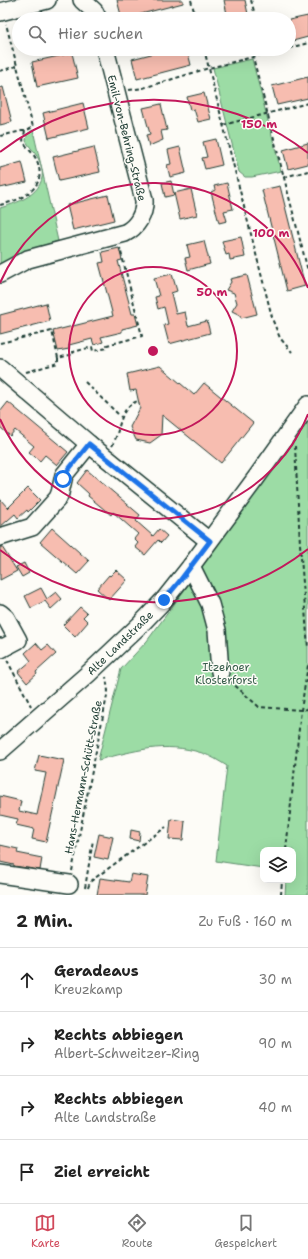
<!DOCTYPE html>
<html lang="de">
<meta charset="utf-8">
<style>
:root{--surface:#fff;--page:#f6f6f6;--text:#222;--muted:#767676;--line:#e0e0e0;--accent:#d1495b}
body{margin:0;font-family:"Shantell Sans",sans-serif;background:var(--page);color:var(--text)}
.controls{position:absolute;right:12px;bottom:12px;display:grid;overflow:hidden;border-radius:8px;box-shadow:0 4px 16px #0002}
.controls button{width:36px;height:36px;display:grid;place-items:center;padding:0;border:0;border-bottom:1px solid var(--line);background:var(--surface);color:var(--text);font:20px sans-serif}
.stop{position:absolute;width:12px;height:12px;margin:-9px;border:3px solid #1a73e8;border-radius:50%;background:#fff}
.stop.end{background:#1a73e8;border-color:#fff;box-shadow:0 1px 4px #0008}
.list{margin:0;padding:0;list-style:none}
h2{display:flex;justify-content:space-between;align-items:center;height:52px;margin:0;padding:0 16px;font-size:17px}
h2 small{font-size:13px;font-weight:400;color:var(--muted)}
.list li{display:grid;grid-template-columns:26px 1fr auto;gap:12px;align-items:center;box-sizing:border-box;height:64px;padding:0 16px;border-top:1px solid var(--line)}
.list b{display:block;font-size:15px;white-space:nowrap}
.list p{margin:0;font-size:13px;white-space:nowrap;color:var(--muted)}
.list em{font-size:13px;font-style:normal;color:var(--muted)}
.icon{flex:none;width:22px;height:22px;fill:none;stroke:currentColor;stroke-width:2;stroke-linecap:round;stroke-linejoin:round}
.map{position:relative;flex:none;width:308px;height:895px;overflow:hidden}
.search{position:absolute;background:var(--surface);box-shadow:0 4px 16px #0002;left:12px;right:12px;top:12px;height:44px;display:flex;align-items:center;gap:10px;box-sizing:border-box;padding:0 14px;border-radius:22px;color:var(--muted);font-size:15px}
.sheet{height:308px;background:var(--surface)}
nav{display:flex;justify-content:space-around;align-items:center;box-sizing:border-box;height:56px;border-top:1px solid var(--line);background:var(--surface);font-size:11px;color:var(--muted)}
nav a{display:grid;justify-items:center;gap:2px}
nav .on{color:var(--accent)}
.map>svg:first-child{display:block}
.green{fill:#9cdca5;stroke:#5e8c6c}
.building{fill:#f7bdb0;stroke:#1f3d34}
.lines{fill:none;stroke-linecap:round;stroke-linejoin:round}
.minor-casing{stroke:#1f3d34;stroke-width:20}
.path{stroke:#1f3d34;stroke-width:2;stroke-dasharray:4 3;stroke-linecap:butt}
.minor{stroke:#fdfcf7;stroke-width:17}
.route{stroke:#1a73e8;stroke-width:5}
.ring{fill:none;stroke:#c2185b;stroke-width:2}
.labels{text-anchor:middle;stroke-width:3;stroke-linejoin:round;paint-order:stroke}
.street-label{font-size:11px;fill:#1f3d34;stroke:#fdfcf7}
.park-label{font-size:11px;fill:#385d4b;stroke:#fdfcf7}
.centre{fill:#c2185b;stroke:#fdfcf7;stroke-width:2}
.ring-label{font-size:12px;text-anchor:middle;font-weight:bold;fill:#c2185b;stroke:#fdfcf7;stroke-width:3;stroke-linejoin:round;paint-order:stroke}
</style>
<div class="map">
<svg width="308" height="895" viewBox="0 0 308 895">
<rect width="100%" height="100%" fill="#fdfcf7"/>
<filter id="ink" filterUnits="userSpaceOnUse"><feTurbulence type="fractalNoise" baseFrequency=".025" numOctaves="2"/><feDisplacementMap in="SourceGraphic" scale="8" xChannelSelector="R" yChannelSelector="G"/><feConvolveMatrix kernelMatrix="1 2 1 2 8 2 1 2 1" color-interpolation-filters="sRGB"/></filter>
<g filter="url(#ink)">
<g class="green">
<path d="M252,59L281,171L252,177H245L239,172L213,68Z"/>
<path d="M33,130L58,241L20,253L0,264V208C21,202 51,191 40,162C37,154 30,148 26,141L27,134Z"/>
<path d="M308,422V895H285L286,880H293V850H263V868L216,861L227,766C219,761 211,756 202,753C164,741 134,751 98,760L121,669L147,641Z"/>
</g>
<g class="building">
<path d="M117,0H183V3L122,19Z"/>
<path d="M224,0H245L249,19H228Z"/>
<path d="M308,16V37L289,42V20Z"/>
<path d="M170,49H187L191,65L137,79L132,59Z"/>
<path d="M72,53L78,78L37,87L32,62Z"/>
<path d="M308,77V98L277,105L272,86Z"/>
<path d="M3,87L12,122L0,125V88Z"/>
<path d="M204,93L211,119L198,122L194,109L190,110L187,97Z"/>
<path d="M83,103L89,128L49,138L43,113Z"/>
<path d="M161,104L167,130L161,131L163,140L149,146L146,135L150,134L143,108Z"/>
<path d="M216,139L222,165L205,169L202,158L207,157L203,142Z"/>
<path d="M308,143V164L288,169L283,150Z"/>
<path d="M94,147L100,172L59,181L53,157Z"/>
<path d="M180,147L186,173L170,177L167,165L171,164L168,150Z"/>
<path d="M22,162L27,182L0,188V168Z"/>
<path d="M171,181L174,195L165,197L162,183Z"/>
<path d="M227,183L233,209L224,211L227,221L219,223L211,192L215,190L214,186Z"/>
<path d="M280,186L305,286L287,291L262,190Z"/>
<path d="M191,189L197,215L180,219L174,193Z"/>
<path d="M108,195L114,220L73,230L67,205Z"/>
<path d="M241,237L245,257L230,260L229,254L226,255L222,241Z"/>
<path d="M204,241L210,264L188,270L185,258L190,257L187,245Z"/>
<path d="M119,248L122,260L118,261L132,314H135L138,325L122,329V332L101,337L103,342L94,345L92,339L69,345V349L58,351L53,331L113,316L99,263L104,262L102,252Z"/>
<path d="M172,274L177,291L171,293L176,314L185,312L188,326L207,321L210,333L169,344L164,325L168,324L164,307L158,309L155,297L159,296L154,278Z"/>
<path d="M247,275L257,314L241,318L240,315L232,311L237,303L234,293L226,290L231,282L230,279Z"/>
<path d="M46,303L50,321L0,334V315Z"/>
<path d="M160,366L194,395L204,383L253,423L221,463L162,415L161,435L150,443L136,440L130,427L140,408L136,390L130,391L127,374Z"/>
<path d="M8,402L68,452L57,465L45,455L40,461L29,452L34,446L15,430L10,436L0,427V412Z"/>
<path d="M87,470L140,515L136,521L153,536L159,529L167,536L161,543L158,540L145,555L135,547L138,543L134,539L138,534L113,512L111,515L88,496L89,494L77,483Z"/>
<path d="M28,488L40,500L28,512L27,510L18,518L15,514L0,527V499L8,508Z"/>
<path d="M52,528L89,561L77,574L40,542Z"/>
<path d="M0,547H2L17,571L0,580Z"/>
<path d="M24,563L29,573L22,577L16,567Z"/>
<path d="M116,570L127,580L109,600L97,589L109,575L110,576Z"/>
<path d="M41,588L47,599L56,592L62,599L51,609L45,601L31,608L25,596Z"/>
<path d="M80,607L87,613L83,617L88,622L75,637L63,625Z"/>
<path d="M36,643L42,650L48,645L56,654L36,672L37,674L27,683L18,672L31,661L25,653Z"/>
<path d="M39,755L64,760L46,842L32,839L34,829L16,825L18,819L0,815V796L21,801L19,811L37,815L46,773L35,771Z"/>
<path d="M171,819L185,821L183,840L169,839Z"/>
<path d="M131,830L140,832L139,841L130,839Z"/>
<path d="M99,834L113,837L108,860L94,857Z"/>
<path d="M0,845L18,849L17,853L42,858L40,870L14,866V865L0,862Z"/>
<path d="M131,874L148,877L145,895H97L100,878L129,882Z"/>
</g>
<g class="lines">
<g class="minor-casing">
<g id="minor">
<path d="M82,0L94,11L98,19"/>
<path d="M0,12L47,0"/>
<path d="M0,274L28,259L125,233C137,227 145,214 144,200L105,49"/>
<path d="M0,368L89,444L209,541"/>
<path d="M0,537L32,527L58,498L60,493L64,475L89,444"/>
<path d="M191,566L210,604L217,630L220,672"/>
<path d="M0,613L6,618L18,640L1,649L0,647"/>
<path d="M0,751L88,674L141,624L164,600L191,566L256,478L308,405"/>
<path d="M0,874L69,884"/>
</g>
</g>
<g class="path">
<path d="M191,0L196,19"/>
<path d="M251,0L256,19"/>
<path d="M158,19L174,18L186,19"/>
<path d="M289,48L308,43"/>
<path d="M204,49L273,321L280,338L292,352"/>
<path d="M263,49L264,54L253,57L308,271"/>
<path d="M264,54L284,49"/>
<path d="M0,71L17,66"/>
<path d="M129,90L143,88L209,68L253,57"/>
<path d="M223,125L308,103"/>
<path d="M0,136L22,131H25"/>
<path d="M284,177L308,171"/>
<path d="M0,205C22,200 48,188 37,161C34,153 26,148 23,140L25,131L33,127L6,24"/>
<path d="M0,343L52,331L58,358L74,354L73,352L92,347L93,351L107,348V345L142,336L120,248"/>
<path d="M26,372L58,363V358"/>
<path d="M85,382L121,417"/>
<path d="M112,446C121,431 118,407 138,401"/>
<path d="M295,446L300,544L308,648"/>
<path d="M7,660L31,706"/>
<path d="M230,681L259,707L301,710L308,709"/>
<path d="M286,850L301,710L308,665"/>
<path d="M72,871L108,691L106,677"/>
<path d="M85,888L93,840"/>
<path d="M88,888L90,882L95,878L166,827"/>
<path d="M281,895L282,880"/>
</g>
<use href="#minor" class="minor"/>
</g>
</g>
<g class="lines" filter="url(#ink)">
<path class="route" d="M63,479L65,474L89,444L210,541L179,582L164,600"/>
</g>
<g class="ring">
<circle cx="153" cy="351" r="84"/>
<path d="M308 414A167 167 0 0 1 0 419M0 283A167 167 0 0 1 308 288"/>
<path d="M308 549A251 251 0 0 1 0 550M0 152A251 251 0 0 1 308 153"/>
</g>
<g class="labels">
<g class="street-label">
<text transform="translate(127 138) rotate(76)" y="4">Emil-von-Behring-Straße</text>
<text transform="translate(120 643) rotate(-44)" y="4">Alte Landstraße</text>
<text transform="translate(83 777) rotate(-79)" y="4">Hans-Hermann-Schütt-Straße</text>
</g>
<g class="park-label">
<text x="226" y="671">Itzehoer<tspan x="226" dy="13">Klosterforst</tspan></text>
</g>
</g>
<circle cx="153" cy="351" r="6" class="centre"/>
<g class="ring-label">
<text x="259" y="128">150 m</text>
<text x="271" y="237">100 m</text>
<text x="212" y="296">50 m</text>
</g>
</svg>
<div class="controls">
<button><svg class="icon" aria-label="layers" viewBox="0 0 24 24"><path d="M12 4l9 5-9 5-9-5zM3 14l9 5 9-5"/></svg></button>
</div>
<div class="stop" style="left:63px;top:479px"></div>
<div class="stop end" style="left:164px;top:600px"></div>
<div class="search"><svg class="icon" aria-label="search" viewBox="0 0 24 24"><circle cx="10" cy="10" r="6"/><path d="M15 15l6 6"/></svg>Hier suchen</div>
</div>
<section class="sheet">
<h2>2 Min.<small>Zu Fuß · 160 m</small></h2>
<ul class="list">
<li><svg class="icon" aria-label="ahead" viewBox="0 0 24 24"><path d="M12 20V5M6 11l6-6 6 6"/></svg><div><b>Geradeaus</b><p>Kreuzkamp</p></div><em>30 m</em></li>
<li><svg class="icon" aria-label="right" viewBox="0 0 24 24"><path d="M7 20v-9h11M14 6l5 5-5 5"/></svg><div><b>Rechts abbiegen</b><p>Albert-Schweitzer-Ring</p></div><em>90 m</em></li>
<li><svg class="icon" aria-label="right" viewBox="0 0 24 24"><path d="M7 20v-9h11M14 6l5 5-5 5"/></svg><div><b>Rechts abbiegen</b><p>Alte Landstraße</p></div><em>40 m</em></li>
<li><svg class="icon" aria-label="arrive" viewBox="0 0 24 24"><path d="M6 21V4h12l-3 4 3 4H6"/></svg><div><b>Ziel erreicht</b></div></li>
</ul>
</section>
<nav>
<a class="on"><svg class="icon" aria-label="map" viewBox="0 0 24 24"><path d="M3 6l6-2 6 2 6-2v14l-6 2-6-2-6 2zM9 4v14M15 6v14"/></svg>Karte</a>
<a><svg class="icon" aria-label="directions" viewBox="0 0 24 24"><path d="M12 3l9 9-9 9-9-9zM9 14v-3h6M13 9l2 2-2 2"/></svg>Route</a>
<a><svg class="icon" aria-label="saved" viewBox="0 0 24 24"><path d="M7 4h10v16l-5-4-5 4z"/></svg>Gespeichert</a>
</nav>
